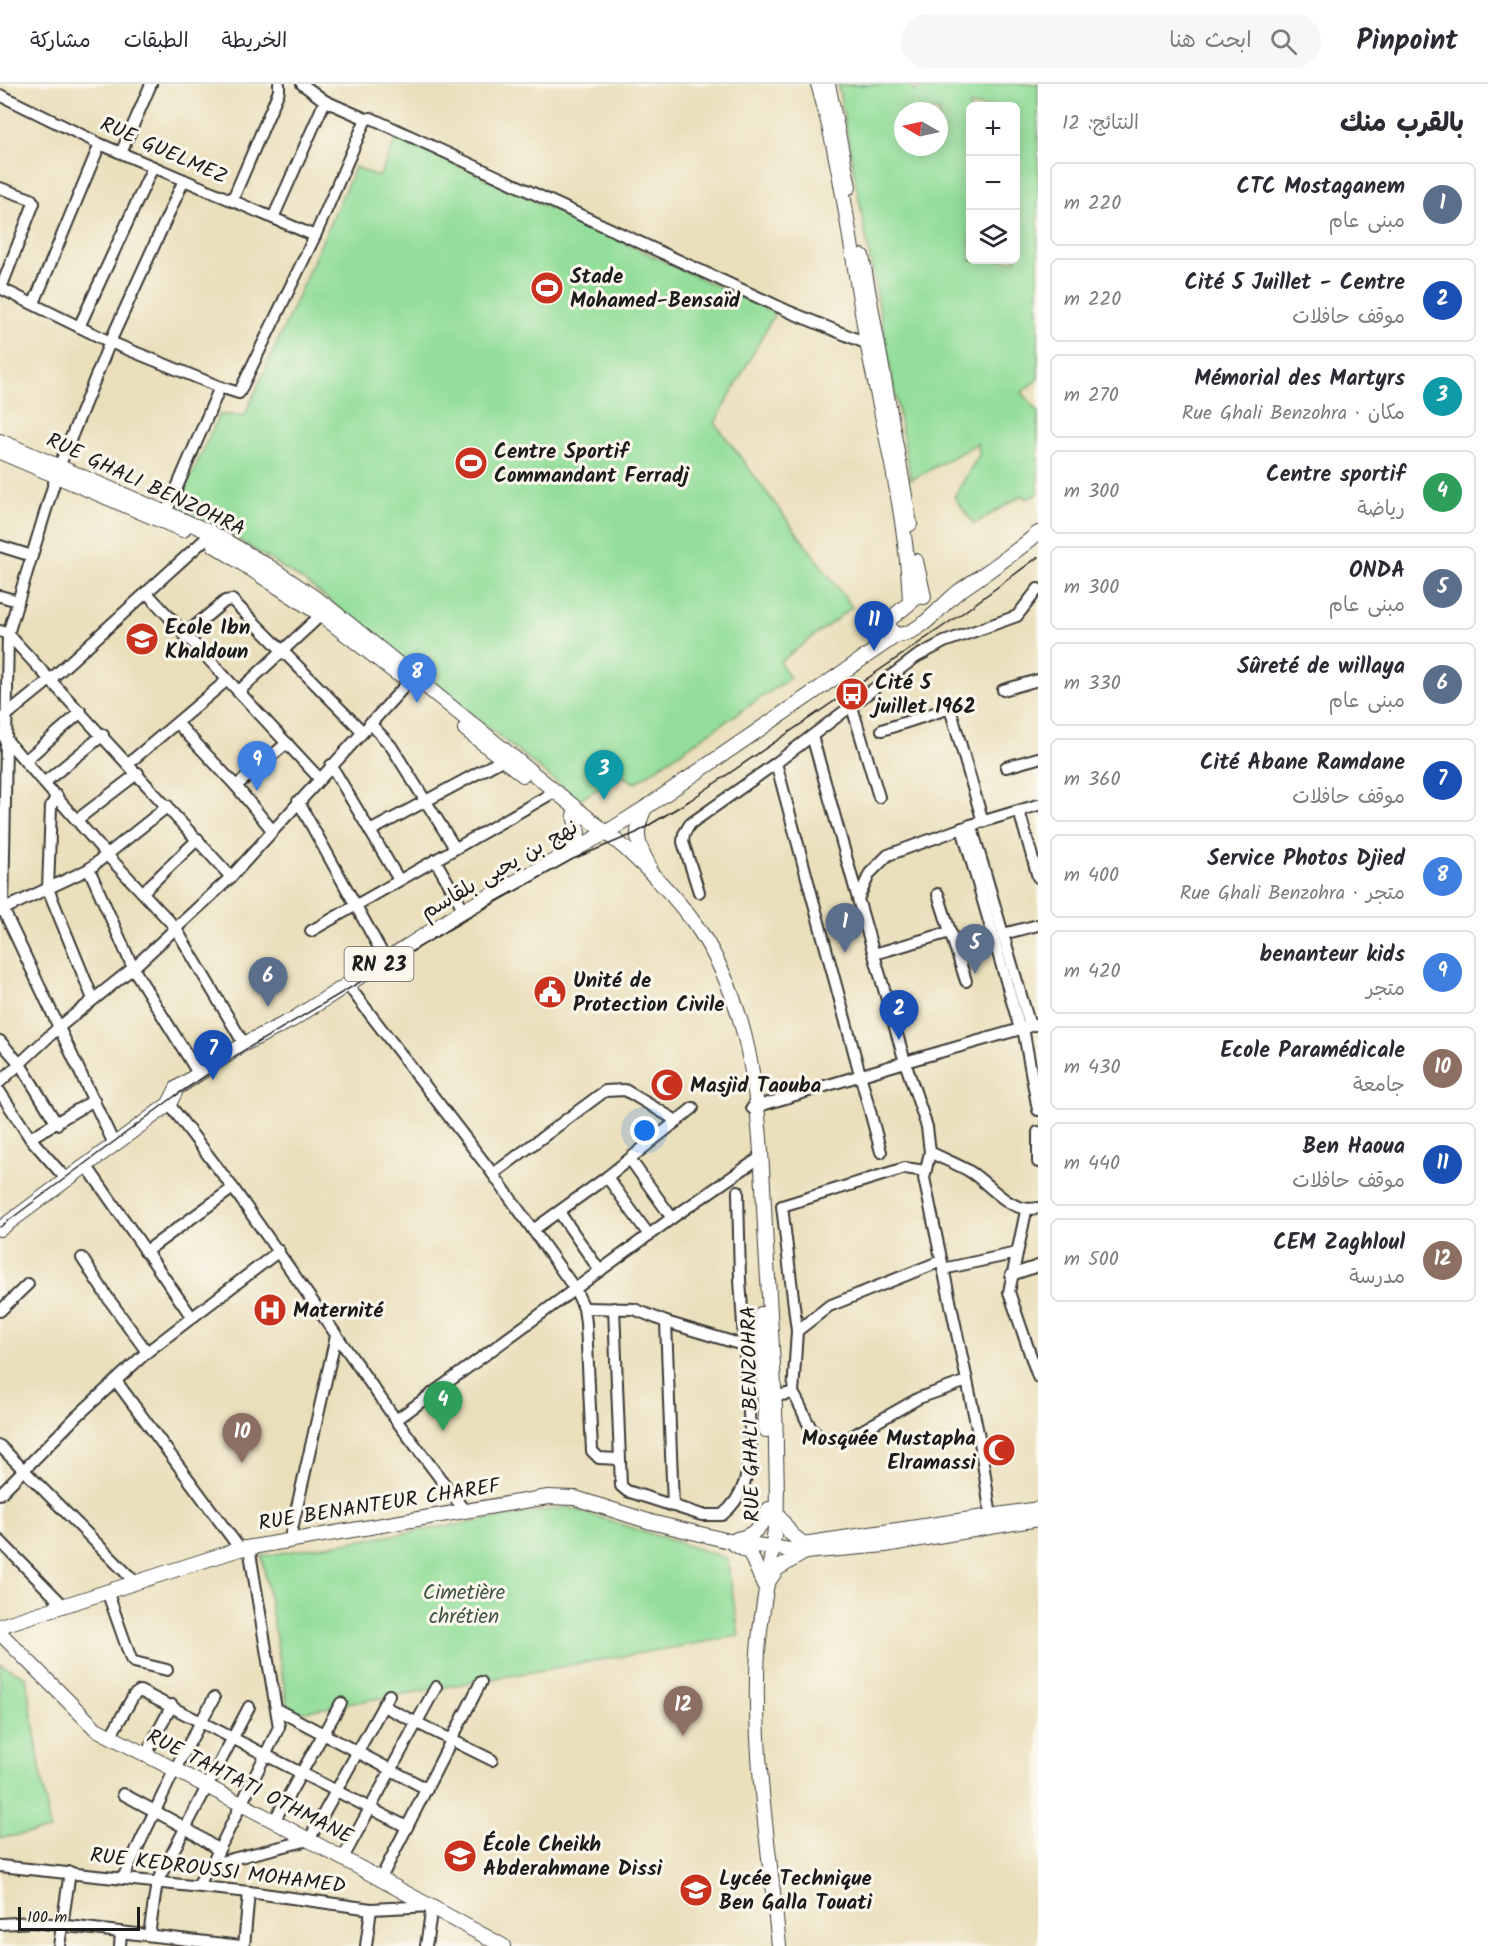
<!DOCTYPE html>
<html lang="ar">
<meta charset="utf-8">
<style>
:root{--surface:#fff;--page:#f7f7f7;--text:#2b2b33;--muted:#7c7c81;--line:#e1e1e2;--accent:#c8321e}
body{margin:0;font-family:Kalam,"Playpen Sans Arabic",sans-serif;background:var(--page);color:var(--text);direction:rtl}
.controls{position:absolute;right:18px;top:18px;display:grid;overflow:hidden;border-radius:9px;box-shadow:0 3px 15px #0003}
.controls button{width:54px;height:54px;display:grid;place-items:center;padding:0;border:0;border-bottom:2px solid var(--line);background:var(--surface);color:var(--text);font:30px sans-serif}
.compass{position:absolute;left:894px;top:18px;width:54px;height:54px;border-radius:50%;background:var(--surface);box-shadow:0 3px 15px #0003;rotate:279deg}
.scale{position:absolute;left:18px;bottom:15px;width:122px;box-sizing:border-box;padding-left:6px;border:3px solid #1c1c1c;border-top:0;font-size:16px;line-height:21px;white-space:nowrap;color:#1c1c1c;-webkit-text-stroke:4px #fbf7ec;paint-order:stroke}
.you{position:absolute;left:645px;top:1047px;width:21px;height:21px;margin:-15px;border:4px solid #fff;border-radius:50%;background:#1a73e8;box-shadow:0 0 0 9px #1a73e833}
.badge{display:grid;place-items:center;width:39px;height:39px;border-radius:50%;background:var(--accent);color:#fff;font-size:20px;font-weight:700}
.pin{position:absolute;translate:-50% -50px;filter:drop-shadow(0 2px 3px #0008)}
.pin::after{content:'';position:absolute;top:32px;width:21px;height:18px;background:inherit;clip-path:polygon(0 0,100% 0,50% 100%)}
.list{margin:0;padding:0;list-style:none}
h2{display:flex;justify-content:space-between;align-items:center;height:78px;margin:0;padding:0 24px;font-size:26px}
h2 small{font-size:20px;font-weight:400;color:var(--muted)}
.list li{display:grid;grid-template-columns:39px 1fr auto;gap:18px;align-items:center;box-sizing:border-box;height:84px;margin:0 12px 12px;padding:0 12px;border:2px solid var(--line);border-radius:9px}
.list b{display:block;font-size:22px;white-space:nowrap}
.list p{margin:0;font-size:20px;white-space:nowrap;color:var(--muted)}
.list em{font-size:20px;font-style:normal;color:var(--muted)}
.icon{flex:none;width:33px;height:33px;fill:none;stroke:currentColor;stroke-width:2;stroke-linecap:round;stroke-linejoin:round}
.map{position:relative;flex:none;width:1038px;height:1862px;overflow:hidden;direction:ltr}
header{display:flex;align-items:center;gap:36px;box-sizing:border-box;height:84px;padding:0 30px;background:var(--surface);border-bottom:2px solid var(--line)}
header strong{font-size:28px}
nav{display:flex;gap:33px;margin-inline-start:auto;font-size:21px}
.search{width:420px;height:54px;background:var(--page);display:flex;align-items:center;gap:15px;box-sizing:border-box;padding:0 21px;border-radius:33px;color:var(--muted);font-size:22px}
main{display:flex}
aside{flex:1;background:var(--surface)}
.map>svg:first-child{display:block}
.green{fill:#93de9a;stroke:#587d5b;stroke-width:1.5;fill-rule:evenodd}
.lines{fill:none;stroke-linecap:round;stroke-linejoin:round}
.minor-casing{stroke:#3b3934;stroke-width:14}
.major-casing{stroke:#3b3934;stroke-width:16}
.minor{stroke:#fff;stroke-width:10}
.major{stroke:#fff;stroke-width:14}
.tram{stroke:#1c1c1c;stroke-width:1.5}
.labels{text-anchor:middle;stroke-width:6;stroke-linejoin:round;paint-order:stroke}
.shield{fill:#fbf7ec;stroke:#5f5e5a;stroke-width:1.5}
.shield-label{font-size:20px;font-weight:bold;fill:#1c1c1c}
.street-label{font-size:21px;fill:#1c1c1c;stroke:#fbf7ec}
.poi-label{font-size:21px;font-weight:bold;fill:#1c1c1c;stroke:#fbf7ec;text-anchor:start}
.park-label{font-size:21px;fill:#405642;stroke:#fbf7ec}
</style>
<header>
<strong>Pinpoint</strong>
<div class="search"><svg class="icon" aria-label="search" viewBox="0 0 24 24"><circle cx="10" cy="10" r="6"/><path d="M15 15l6 6"/></svg>ابحث هنا</div>
<nav><a>الخريطة</a><a>الطبقات</a><a>مشاركة</a></nav>
</header>
<main>
<aside>
<h2>بالقرب منك<small>النتائج: 12</small></h2>
<ul class="list">
<li><span class="badge" style="background:#5c6f8a">1</span><div><b>CTC Mostaganem</b><p>مبنى عام</p></div><em>220 m</em></li>
<li><span class="badge" style="background:#1a4fb4">2</span><div><b>Cité 5 Juillet - Centre</b><p>موقف حافلات</p></div><em>220 m</em></li>
<li><span class="badge" style="background:#0f9aa8">3</span><div><b>Mémorial des Martyrs</b><p>مكان · Rue Ghali Benzohra</p></div><em>270 m</em></li>
<li><span class="badge" style="background:#2e9e5b">4</span><div><b>Centre sportif</b><p>رياضة</p></div><em>300 m</em></li>
<li><span class="badge" style="background:#5c6f8a">5</span><div><b>ONDA</b><p>مبنى عام</p></div><em>300 m</em></li>
<li><span class="badge" style="background:#5c6f8a">6</span><div><b>Sûreté de willaya</b><p>مبنى عام</p></div><em>330 m</em></li>
<li><span class="badge" style="background:#1a4fb4">7</span><div><b>Cité Abane Ramdane</b><p>موقف حافلات</p></div><em>360 m</em></li>
<li><span class="badge" style="background:#3f7fe0">8</span><div><b>Service Photos Djied</b><p>متجر · Rue Ghali Benzohra</p></div><em>400 m</em></li>
<li><span class="badge" style="background:#3f7fe0">9</span><div><b>benanteur kids</b><p>متجر</p></div><em>420 m</em></li>
<li><span class="badge" style="background:#8d6e63">10</span><div><b>Ecole Paramédicale</b><p>جامعة</p></div><em>430 m</em></li>
<li><span class="badge" style="background:#1a4fb4">11</span><div><b>Ben Haoua</b><p>موقف حافلات</p></div><em>440 m</em></li>
<li><span class="badge" style="background:#8d6e63">12</span><div><b>CEM Zaghloul</b><p>مدرسة</p></div><em>500 m</em></li>
</ul>
</aside>
<div class="map">
<svg width="1038" height="1862" viewBox="0 0 1038 1862">
<rect width="100%" height="100%" fill="#fbf7ec"/>
<filter id="ink" filterUnits="userSpaceOnUse"><feTurbulence type="fractalNoise" baseFrequency=".0167" numOctaves="2"/><feDisplacementMap in="SourceGraphic" scale="12" xChannelSelector="R" yChannelSelector="G"/><feConvolveMatrix kernelMatrix="1 2 1 2 8 2 1 2 1" color-interpolation-filters="sRGB"/></filter>
<filter id="wash" filterUnits="userSpaceOnUse"><feTurbulence type="fractalNoise" baseFrequency=".008" numOctaves="4" result="noise"/><feDisplacementMap in="SourceGraphic" scale="24" xChannelSelector="R" yChannelSelector="G"/><feGaussianBlur stdDeviation="1.35" result="paint"/><feColorMatrix in="noise" values="0 0 0 0 0 0 0 0 0 0 0 0 0 0 0 0 0 1.4 0 .05"/><feComposite in="paint" operator="in"/></filter>
<g filter="url(#wash)">
<rect width="100%" height="100%" fill="#eadfbb"/>
<g class="green">
<path d="M910,0L914,8L930,0H1038V295L1022,308L1038,328V410L1026,415L1023,411L974,440L954,413L979,371L978,359L911,396L838,1ZM970,22H1016V176H970ZM903,27H939V63H903Z"/>
<path d="M397,53L775,229L715,339L852,523L780,578L790,594L635,699L621,691L579,716L306,498L234,453L183,427L179,418L219,331H245L355,83L379,93Z"/>
<path d="M567,1423L727,1474L739,1552L289,1630L262,1472Z"/>
<path d="M0,1580L26,1593L50,1746L0,1754Z"/>
</g>
</g>
<g filter="url(#ink)">
<g class="lines">
<g class="minor-casing">
<g id="minor">
<path d="M302,0L325,17L366,35L371,34L790,228L873,262"/>
<path d="M0,11L100,60L315,152"/>
<path d="M121,69L151,0"/>
<path d="M0,104L31,115L34,119L1,204"/>
<path d="M232,117L279,7V0"/>
<path d="M273,134L325,17"/>
<path d="M0,204L110,258L220,303L239,309L315,152L366,35"/>
<path d="M34,219L100,60"/>
<path d="M79,243L153,83"/>
<path d="M166,429L220,303"/>
<path d="M0,462L32,472"/>
<path d="M146,508L319,694"/>
<path d="M0,512L18,517"/>
<path d="M0,547L8,550L231,793"/>
<path d="M184,551L225,517L232,516L362,647"/>
<path d="M1003,606L1038,596"/>
<path d="M238,608L321,531"/>
<path d="M852,623L879,713"/>
<path d="M3,634L51,595L212,449"/>
<path d="M177,639L236,702L272,746"/>
<path d="M370,639L391,662L455,764"/>
<path d="M882,646L950,624L983,738"/>
<path d="M3,652L107,771L175,843L244,960"/>
<path d="M812,652L858,815"/>
<path d="M26,676L81,628"/>
<path d="M129,679L226,597"/>
<path d="M776,679L881,1068"/>
<path d="M331,681L399,796"/>
<path d="M1006,683L1038,674"/>
<path d="M45,698L103,651"/>
<path d="M236,702L287,659"/>
<path d="M57,712L51,722L48,805L93,915"/>
<path d="M298,717L386,876"/>
<path d="M1019,727L1038,793"/>
<path d="M78,735L138,689"/>
<path d="M971,741L1030,942"/>
<path d="M962,744L1020,945"/>
<path d="M370,747L502,676"/>
<path d="M435,776L464,826"/>
<path d="M89,785L133,884L198,989"/>
<path d="M144,807L198,755"/>
<path d="M699,808L683,758L684,750L690,740L776,679L916,573L944,558L1017,532L1038,505"/>
<path d="M938,810L966,897"/>
<path d="M0,827L89,785L168,722"/>
<path d="M311,847L556,707"/>
<path d="M1003,850L1038,841"/>
<path d="M874,870L950,848"/>
<path d="M347,900L493,1090L575,1205L584,1224L586,1239L592,1367L599,1374L618,1375"/>
<path d="M1023,944L1038,1026"/>
<path d="M0,957L20,980L57,1040"/>
<path d="M0,998L58,944L133,884L231,793L414,592"/>
<path d="M0,1008L30,1054L67,1096"/>
<path d="M169,1020L233,1104L396,1336L464,1426"/>
<path d="M752,1024L905,978L858,815L870,789L888,771L971,741L1038,721"/>
<path d="M1038,1048V1078"/>
<path d="M30,1054L94,1016"/>
<path d="M114,1060L3,825L8,550L59,383L110,258L184,96"/>
<path d="M930,1068C943,1075 957,1080 969,1087C992,1101 1009,1130 1038,1124"/>
<path d="M630,1075L672,1134"/>
<path d="M86,1081L191,1232"/>
<path d="M493,1090L605,1007L625,1006L677,1037"/>
<path d="M607,1093L649,1151"/>
<path d="M1026,1127L1009,1208L1038,1293"/>
<path d="M559,1128L600,1187"/>
<path d="M533,1146L607,1093L693,1024"/>
<path d="M145,1168L233,1104"/>
<path d="M82,1174L108,1214L147,1268"/>
<path d="M943,1185L1017,1169"/>
<path d="M1011,1191L1038,1182"/>
<path d="M584,1224L634,1225L666,1238L746,1262"/>
<path d="M614,1224L621,1402L627,1407L702,1431H722C745,1413 749,1387 751,1359L740,1196L738,1107"/>
<path d="M0,1227L28,1200"/>
<path d="M666,1238L673,1422"/>
<path d="M797,1247L782,1122L905,1084L925,1087"/>
<path d="M116,1297L240,1465"/>
<path d="M793,1309C811,1337 805,1360 847,1355L919,1314L967,1297"/>
<path d="M775,1312L793,1309L797,1247L829,1222L941,1177"/>
<path d="M396,1336L672,1134L761,1073"/>
<path d="M0,1362L135,1498"/>
<path d="M0,1410L74,1335L147,1268L279,1167"/>
<path d="M991,1433L980,1358L924,1094L930,1068L927,1043L905,978L1038,940"/>
<path d="M290,1454L336,1252"/>
<path d="M0,1457L64,1522"/>
<path d="M107,1507L131,1575L134,1578L167,1586"/>
<path d="M383,1622L492,1676"/>
<path d="M278,1626L427,1705"/>
<path d="M110,1653L134,1611L140,1607L407,1743"/>
<path d="M145,1672L172,1621"/>
<path d="M123,1710L186,1744L217,1765"/>
<path d="M274,1737L341,1619"/>
<path d="M343,1774L436,1603"/>
<path d="M212,1780L309,1756L389,1611"/>
<path d="M0,1782L249,1808L371,1825L432,1822L426,1862"/>
<path d="M123,1794L174,1687L214,1614"/>
<path d="M381,1794L481,1598"/>
<path d="M197,1802L212,1780L279,1643L249,1463"/>
<path d="M0,1840L33,1838L241,1862"/>
<path d="M149,1851L157,1798L249,1623"/>
<path d="M59,1862L70,1788"/>
<path d="M120,1862L121,1848"/>
<path d="M244,1862L249,1808"/>
<path d="M366,1862L371,1825"/>
</g>
</g>
<g class="major-casing">
<g id="major">
<path d="M818,0C843,85 852,176 868,263C884,346 907,434 910,518"/>
<path d="M828,0L849,103"/>
<path d="M862,172L910,440"/>
<path d="M0,357L212,449L270,483L327,522L625,764C651,788 675,812 695,840C768,943 759,1075 768,1194C771,1250 775,1305 776,1360C776,1385 778,1410 776,1435C771,1488 757,1540 757,1594C755,1683 770,1773 779,1862"/>
<path d="M0,368L183,446"/>
<path d="M214,461L321,531L397,590"/>
<path d="M916,477L924,513"/>
<path d="M897,551L889,545V536L916,514"/>
<path d="M465,645L523,691"/>
<path d="M645,724C634,747 636,759 649,781"/>
<path d="M574,731L578,749L574,767"/>
<path d="M0,1145L169,1020L177,1004L244,960L292,936L464,826L607,748L645,724L897,551C921,550 940,522 958,508C985,489 1013,471 1038,449"/>
<path d="M761,1230L766,1346"/>
<path d="M776,1428L791,1450L804,1460"/>
<path d="M737,1455C755,1452 762,1441 769,1425"/>
<path d="M734,1460L750,1469L764,1501"/>
<path d="M803,1460L1038,1425"/>
<path d="M768,1498L777,1485L805,1468"/>
<path d="M0,1542L240,1465L548,1413L575,1414L651,1438L729,1457L805,1468L885,1461L1038,1435"/>
<path d="M0,1549L96,1645L274,1737L503,1862"/>
</g>
</g>
<use href="#minor" class="minor"/>
<use href="#major" class="major"/>
<path class="tram" d="M0,1143L175,1012L243,967L482,826L573,775L636,749L689,717L964,528L1038,473"/>
</g>
</g>
<defs>
<g id="stadium-disc" transform="scale(1.725)"><circle r="9.5" fill="#c8321e" stroke="#fbf7ec"/><path d="M0-5a6.5 5 0 1 0 0 10a6.5 5 0 1 0 0-10ZM-3.5-1.8h7v3.6h-7Z" fill="#fff"/></g>
<g id="school-disc" transform="scale(1.725)"><circle r="9.5" fill="#c8321e" stroke="#fbf7ec"/><path d="M0-5L7-2L0 1L-7-2ZM-4 1L0 2.5L4 1V4Q0 6-4 4Z" fill="#fff"/></g>
<g id="bus-disc" transform="scale(1.725)"><circle r="9.5" fill="#c8321e" stroke="#fbf7ec"/><path d="M-5-6H5V4H4V6H2V4H-2V6H-4V4H-5ZM-3.5-4V0h7V-4ZM-3.5 1.2v1.5H-2V1.2ZM2 1.2v1.5H3.5V1.2Z" fill="#fff"/></g>
<g id="civic-disc" transform="scale(1.725)"><circle r="9.5" fill="#c8321e" stroke="#fbf7ec"/><path d="M-.6-6.5H3V-4.5H.6V-3L4-1V1h2V6H-6V1h2V-1L-.6-3ZM-1.2 2.5V6h2.4V2.5Z" fill="#fff"/></g>
<g id="mosque-disc" transform="scale(1.725)"><circle r="9.5" fill="#c8321e" stroke="#fbf7ec"/><path d="M3.5-4.9A6 6 0 1 0 3.5 4.9A5 5 0 1 1 3.5-4.9Z" fill="#fff"/></g>
<g id="hospital-disc" transform="scale(1.725)"><circle r="9.5" fill="#c8321e" stroke="#fbf7ec"/><path d="M-5-5h3v3.5h4V-5h3V5h-3V1.5h-4V5h-3Z" fill="#fff"/></g>
</defs>
<g fill-rule="evenodd">
<use href="#stadium-disc" x="547" y="204"/>
<use href="#stadium-disc" x="471" y="379"/>
<use href="#school-disc" x="142" y="555"/>
<use href="#bus-disc" x="852" y="610"/>
<use href="#civic-disc" x="550" y="908"/>
<use href="#mosque-disc" x="667" y="1001"/>
<use href="#hospital-disc" x="270" y="1226"/>
<use href="#mosque-disc" x="999" y="1366"/>
<use href="#school-disc" x="460" y="1772"/>
<use href="#school-disc" x="696" y="1806"/>
</g>
<g class="labels">
<rect class="shield" x="344.5" y="863" width="69" height="34" rx="4.5"/>
<g class="shield-label">
<text x="379" y="887">RN 23</text>
</g>
<g class="street-label">
<text transform="translate(164 66) rotate(24)" y="7">RUE GUELMEZ</text>
<text transform="translate(146 400) rotate(25)" y="7">RUE GHALI BENZOHRA</text>
<text transform="translate(499 785) rotate(-30)" y="7">نهج بن يحيى بلقاسم</text>
<text transform="translate(750 1330) rotate(-91)" y="7">RUE GHALI BENZOHRA</text>
<text transform="translate(379 1420) rotate(-9)" y="7">RUE BENANTEUR CHAREF</text>
<text transform="translate(250 1702) rotate(27)" y="7">RUE TAHTATI OTHMANE</text>
<text transform="translate(218 1786) rotate(7)" y="7">RUE KEDROUSSI MOHAMED</text>
</g>
<g class="poi-label">
<text x="570" y="199">Stade<tspan x="570" dy="24">Mohamed-Bensaïd</tspan></text>
<text x="494" y="374">Centre Sportif<tspan x="494" dy="24">Commandant Ferradj</tspan></text>
<text x="165" y="550">Ecole Ibn<tspan x="165" dy="24">Khaldoun</tspan></text>
<text x="875" y="605">Cité 5<tspan x="875" dy="24">juillet 1962</tspan></text>
<text x="573" y="903">Unité de<tspan x="573" dy="24">Protection Civile</tspan></text>
<text x="690" y="1008">Masjid Taouba</text>
<text x="293" y="1233">Maternité</text>
<text x="976" y="1361" text-anchor="end">Mosquée Mustapha<tspan x="976" dy="24">Elramassi</tspan></text>
<text x="483" y="1767">École Cheikh<tspan x="483" dy="24">Abderahmane Dissi</tspan></text>
<text x="719" y="1801">Lycée Technique<tspan x="719" dy="24">Ben Galla Touati</tspan></text>
</g>
<g class="park-label">
<text x="464" y="1515">Cimetière<tspan x="464" dy="24">chrétien</tspan></text>
</g>
</g>
</svg>
<div class="controls">
<button>+</button>
<button>−</button>
<button><svg class="icon" aria-label="layers" viewBox="0 0 24 24"><path d="M12 4l9 5-9 5-9-5zM3 14l9 5 9-5"/></svg></button>
</div>
<svg class="compass" viewBox="-18 -18 36 36"><path d="M0-13l5 13h-10z" fill="#e53935"/><path d="M0 13l5-13h-10z" fill="#7c7c81"/></svg>
<div class="scale">100 m</div>
<div class="you"></div>
<div class="pin badge" style="left:845px;top:869px;background:#5c6f8a">1</div>
<div class="pin badge" style="left:899px;top:956px;background:#1a4fb4">2</div>
<div class="pin badge" style="left:604px;top:716px;background:#0f9aa8">3</div>
<div class="pin badge" style="left:443px;top:1347px;background:#2e9e5b">4</div>
<div class="pin badge" style="left:975px;top:890px;background:#5c6f8a">5</div>
<div class="pin badge" style="left:268px;top:923px;background:#5c6f8a">6</div>
<div class="pin badge" style="left:213px;top:996px;background:#1a4fb4">7</div>
<div class="pin badge" style="left:417px;top:619px;background:#3f7fe0">8</div>
<div class="pin badge" style="left:257px;top:707px;background:#3f7fe0">9</div>
<div class="pin badge" style="left:242px;top:1379px;background:#8d6e63">10</div>
<div class="pin badge" style="left:874px;top:567px;background:#1a4fb4">11</div>
<div class="pin badge" style="left:683px;top:1652px;background:#8d6e63">12</div>
</div>
</main>
